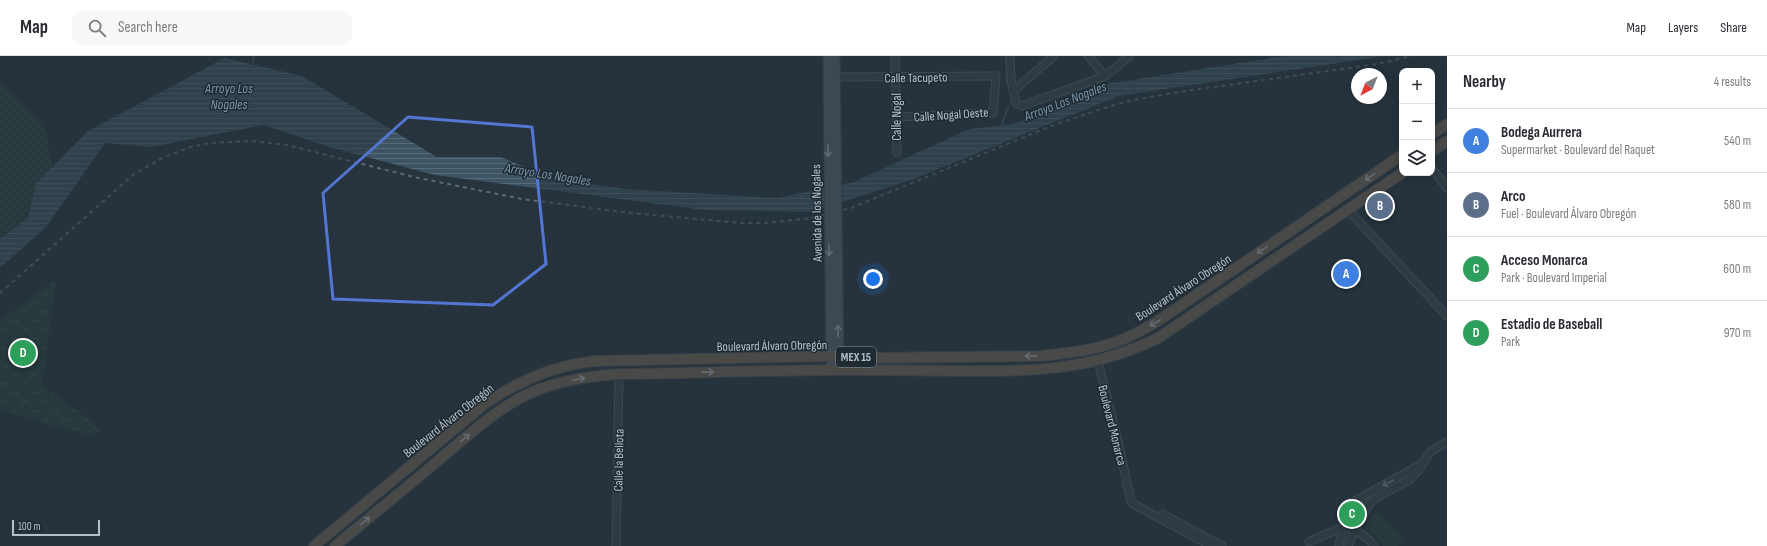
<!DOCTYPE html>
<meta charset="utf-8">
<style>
:root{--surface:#fff;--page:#f7f7f7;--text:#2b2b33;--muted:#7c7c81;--line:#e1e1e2;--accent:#d93025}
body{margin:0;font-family:"Sofia Sans Condensed",sans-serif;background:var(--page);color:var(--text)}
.controls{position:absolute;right:12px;top:12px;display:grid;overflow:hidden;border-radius:8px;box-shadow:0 2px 10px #0003}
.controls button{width:36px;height:36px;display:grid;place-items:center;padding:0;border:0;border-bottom:1px solid var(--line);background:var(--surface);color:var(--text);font:20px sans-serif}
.compass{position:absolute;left:1351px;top:12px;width:36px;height:36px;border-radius:50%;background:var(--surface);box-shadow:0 2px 10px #0003;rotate:222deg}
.scale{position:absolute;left:12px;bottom:10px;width:88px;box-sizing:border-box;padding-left:4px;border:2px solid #b6c0c8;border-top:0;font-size:11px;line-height:14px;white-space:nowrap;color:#b6c0c8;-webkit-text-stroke:3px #1f2a32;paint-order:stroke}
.you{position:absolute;left:873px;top:223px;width:14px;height:14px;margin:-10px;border:3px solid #fff;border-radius:50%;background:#1a73e8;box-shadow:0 0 0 6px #1a73e833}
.badge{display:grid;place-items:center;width:26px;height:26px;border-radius:50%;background:var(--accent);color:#fff;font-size:13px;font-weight:700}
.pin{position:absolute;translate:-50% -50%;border:2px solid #fff;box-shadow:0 1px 4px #0006}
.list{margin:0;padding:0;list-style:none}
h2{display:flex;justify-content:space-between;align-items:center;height:52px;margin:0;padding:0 16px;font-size:17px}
h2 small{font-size:13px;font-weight:400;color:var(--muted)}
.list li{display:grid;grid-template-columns:26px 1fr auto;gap:12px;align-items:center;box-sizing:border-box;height:64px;padding:0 16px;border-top:1px solid var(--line)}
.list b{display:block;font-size:15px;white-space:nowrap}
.list p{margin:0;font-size:13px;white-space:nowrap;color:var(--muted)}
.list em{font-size:13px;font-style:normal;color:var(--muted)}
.icon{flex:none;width:22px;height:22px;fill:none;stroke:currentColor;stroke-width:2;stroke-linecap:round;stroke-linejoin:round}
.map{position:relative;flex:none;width:1447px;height:490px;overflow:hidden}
header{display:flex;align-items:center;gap:24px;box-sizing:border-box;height:56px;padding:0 20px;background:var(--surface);border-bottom:1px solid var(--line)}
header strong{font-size:19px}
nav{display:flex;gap:22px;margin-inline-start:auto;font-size:14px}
.search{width:280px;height:36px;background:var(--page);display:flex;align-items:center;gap:10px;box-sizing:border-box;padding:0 14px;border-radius:12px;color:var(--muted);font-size:15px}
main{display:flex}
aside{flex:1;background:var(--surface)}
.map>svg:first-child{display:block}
.grass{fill:url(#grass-dots)}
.forest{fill:url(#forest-crowns)}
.pitch{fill:#29403e}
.water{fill:url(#water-rules)}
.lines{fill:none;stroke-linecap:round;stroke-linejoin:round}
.stream{stroke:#3d5464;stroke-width:2}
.minor-casing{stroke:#58636b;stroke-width:9}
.major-casing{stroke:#434e56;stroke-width:11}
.highway-casing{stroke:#455058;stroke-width:12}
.minor{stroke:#3a454d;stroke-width:7}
.major{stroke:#58646d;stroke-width:9}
.highway{stroke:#736458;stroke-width:10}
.rail{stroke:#5d6a74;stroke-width:2;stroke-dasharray:4 4;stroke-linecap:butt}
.oneway{stroke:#a3aeb6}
.oneway2{stroke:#acb2b7}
.oneway3{stroke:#7e8991}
.marked{fill:none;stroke:#5376d2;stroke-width:3;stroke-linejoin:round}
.labels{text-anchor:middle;stroke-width:3;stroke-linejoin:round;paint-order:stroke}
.shield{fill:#1f2a32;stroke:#89939b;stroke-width:1}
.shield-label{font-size:12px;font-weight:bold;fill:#b6c0c8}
.street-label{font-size:13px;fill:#b6c0c8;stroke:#1f2a32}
.water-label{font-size:14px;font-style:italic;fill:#7995a9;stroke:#1f2a32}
</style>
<header>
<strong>Map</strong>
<div class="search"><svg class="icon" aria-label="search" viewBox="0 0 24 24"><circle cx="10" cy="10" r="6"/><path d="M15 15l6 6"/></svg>Search here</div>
<nav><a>Map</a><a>Layers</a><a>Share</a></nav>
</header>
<main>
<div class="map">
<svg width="1447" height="490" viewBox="0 0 1447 490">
<defs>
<pattern id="grass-dots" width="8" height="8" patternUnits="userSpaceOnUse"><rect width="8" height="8" fill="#29403e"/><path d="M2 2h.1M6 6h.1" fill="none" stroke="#465a58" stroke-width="1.8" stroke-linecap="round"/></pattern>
<pattern id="forest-crowns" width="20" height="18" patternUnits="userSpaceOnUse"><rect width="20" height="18" fill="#29403e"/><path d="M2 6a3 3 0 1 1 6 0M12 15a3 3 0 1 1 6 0" fill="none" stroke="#465a58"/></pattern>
<pattern id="water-rules" width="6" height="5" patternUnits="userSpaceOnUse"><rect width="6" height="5" fill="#3d5464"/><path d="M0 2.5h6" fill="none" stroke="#576b79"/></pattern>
</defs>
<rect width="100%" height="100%" fill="#27333d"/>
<path class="grass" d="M0,26L44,69L53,110L36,127L28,162L0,183Z"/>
<g class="forest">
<path d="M56,223L42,329L102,373L94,381L0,355V265Z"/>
<path d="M1357,441L1371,446L1359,476L1343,470H1336L1342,444Z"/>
</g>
<path class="pitch" d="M1378,455L1405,483L1397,490H1383L1365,471Z"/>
<path class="water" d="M1284,0H1385L1119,40L911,124L810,156L705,154L435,119L329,91L264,69L151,91L105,87L46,171L0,212V183L28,162L36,127L88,75L225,2L302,20L437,101H501L550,122L625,133L777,142L854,126L969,73L1014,68L1106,28Z"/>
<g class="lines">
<g class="stream">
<path d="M1006,0L1007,28"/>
<path d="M252,11L254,0"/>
<path d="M1001,71L1008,51"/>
</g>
<g class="minor-casing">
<g id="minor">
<path d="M895,0L897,97"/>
<path d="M1010,0L1011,23L1016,47L1022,50L1105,20L1130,0"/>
<path d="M1088,0L1105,20"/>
<path d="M835,21L996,20L993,57L896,61"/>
<path d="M1013,35L1054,0"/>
<path d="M1432,112L1447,132"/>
<path d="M1348,154L1447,260"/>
<path d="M1098,305L1119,389L1131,446L1137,450L1211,490"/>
<path d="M1162,458L1222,490"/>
<path d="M1309,486C1339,473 1350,461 1374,490"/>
<path d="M616,490L619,318"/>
<path d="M1339,490L1345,460L1351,447L1420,409"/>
<path d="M1348,490L1358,468L1370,447L1377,441L1409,424L1418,415L1431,395L1447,386"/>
</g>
</g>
<g class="major-casing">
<g id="major">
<path d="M828,0L831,314"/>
<path d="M835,0L839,314"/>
</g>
</g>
<g class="highway-casing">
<g id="highway">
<path d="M1432,78L1447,68"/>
<path d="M1432,95L1447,85"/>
<path d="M314,490L486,347C520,324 555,309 596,305L839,300L867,302L1040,300C1069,297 1099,294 1126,282C1139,276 1152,269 1164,261L1402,99"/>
<path d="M335,490C370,461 406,432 440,403C465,382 491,358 520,342C550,326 586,320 619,318C694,317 768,314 843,314C882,314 921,314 961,315C1034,315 1091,315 1158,282L1402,117"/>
</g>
</g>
<use href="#minor" class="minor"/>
<use href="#major" class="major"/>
<use href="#highway" class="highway"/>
<path class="rail" d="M0,237L133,119L164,101L191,91L210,87L251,85L287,89L414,121L522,143L631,157L741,167H767L812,162L851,152L1051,70L1101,53L1129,45L1178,36L1377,8L1412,0"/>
</g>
<defs><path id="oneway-shaft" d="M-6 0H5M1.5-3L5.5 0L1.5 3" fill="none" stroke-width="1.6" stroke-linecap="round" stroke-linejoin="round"/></defs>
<g class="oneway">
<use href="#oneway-shaft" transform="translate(828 95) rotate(90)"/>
<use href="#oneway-shaft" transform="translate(829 194) rotate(89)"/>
<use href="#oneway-shaft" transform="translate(838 275) rotate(-91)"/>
</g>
<g class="oneway2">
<use href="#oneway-shaft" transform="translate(1370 121) rotate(146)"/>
<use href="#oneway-shaft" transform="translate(1262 194) rotate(146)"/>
<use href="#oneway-shaft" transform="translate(1155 267) rotate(150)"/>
<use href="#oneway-shaft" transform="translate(1031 300) rotate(180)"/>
<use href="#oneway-shaft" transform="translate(708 316) rotate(-1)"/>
<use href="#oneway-shaft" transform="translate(579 323) rotate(-11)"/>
<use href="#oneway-shaft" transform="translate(465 382) rotate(-40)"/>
<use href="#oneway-shaft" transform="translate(365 465) rotate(-40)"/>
</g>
<use class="oneway3" href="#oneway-shaft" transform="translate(1388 427) rotate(153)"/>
<path d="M0 0H1447V490H0ZM408,61L532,71L546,208L493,249L333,243L323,137Z" fill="#27333d" fill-opacity=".55" fill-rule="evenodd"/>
<path class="marked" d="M408,61L532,71L546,208L493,249L333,243L323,137Z"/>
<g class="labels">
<rect class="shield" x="836" y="291" width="40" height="20" rx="3"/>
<g class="shield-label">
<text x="856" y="305">MEX 15</text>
</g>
<g class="street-label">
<text transform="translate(916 21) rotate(-1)" y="5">Calle Tacupeto</text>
<text transform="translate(951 58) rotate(-4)" y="5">Calle Nogal Oeste</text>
<text transform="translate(896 61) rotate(-90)" y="5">Calle Nogal</text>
<text transform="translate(816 157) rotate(-91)" y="5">Avenida de los Nogales</text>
<text transform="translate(1183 231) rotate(-33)" y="5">Boulevard Álvaro Obregón</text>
<text transform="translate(772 289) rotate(-1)" y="5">Boulevard Álvaro Obregón</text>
<text transform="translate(448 364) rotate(-38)" y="5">Boulevard Álvaro Obregón</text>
<text transform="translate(1113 369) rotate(76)" y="5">Boulevard Monarca</text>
<text transform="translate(618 404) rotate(-89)" y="5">Calle la Bellota</text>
</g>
<g class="water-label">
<text x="229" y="37">Arroyo Los<tspan x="229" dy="16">Nogales</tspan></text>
<text transform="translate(1065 45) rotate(-21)" y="5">Arroyo Los Nogales</text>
<text transform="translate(548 118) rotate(9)" y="5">Arroyo Los Nogales</text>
</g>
</g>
</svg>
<div class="controls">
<button>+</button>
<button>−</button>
<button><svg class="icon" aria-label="layers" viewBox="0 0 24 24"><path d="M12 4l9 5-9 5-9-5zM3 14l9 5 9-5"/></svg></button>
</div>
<svg class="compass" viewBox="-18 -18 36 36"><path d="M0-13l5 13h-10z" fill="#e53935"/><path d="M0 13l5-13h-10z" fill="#7c7c81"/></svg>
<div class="scale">100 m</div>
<div class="you"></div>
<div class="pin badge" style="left:1346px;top:218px;background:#3f7fe0">A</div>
<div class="pin badge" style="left:1380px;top:150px;background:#5c6f8a">B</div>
<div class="pin badge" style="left:1352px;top:458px;background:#2e9e5b">C</div>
<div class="pin badge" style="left:23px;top:297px;background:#2e9e5b">D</div>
</div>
<aside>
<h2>Nearby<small>4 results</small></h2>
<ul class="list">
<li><span class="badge" style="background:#3f7fe0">A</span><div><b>Bodega Aurrera</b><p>Supermarket · Boulevard del Raquet</p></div><em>540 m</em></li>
<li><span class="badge" style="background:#5c6f8a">B</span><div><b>Arco</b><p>Fuel · Boulevard Álvaro Obregón</p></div><em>580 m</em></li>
<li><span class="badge" style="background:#2e9e5b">C</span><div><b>Acceso Monarca</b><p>Park · Boulevard Imperial</p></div><em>600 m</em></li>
<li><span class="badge" style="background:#2e9e5b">D</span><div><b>Estadio de Baseball</b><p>Park</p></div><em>970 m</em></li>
</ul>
</aside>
</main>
